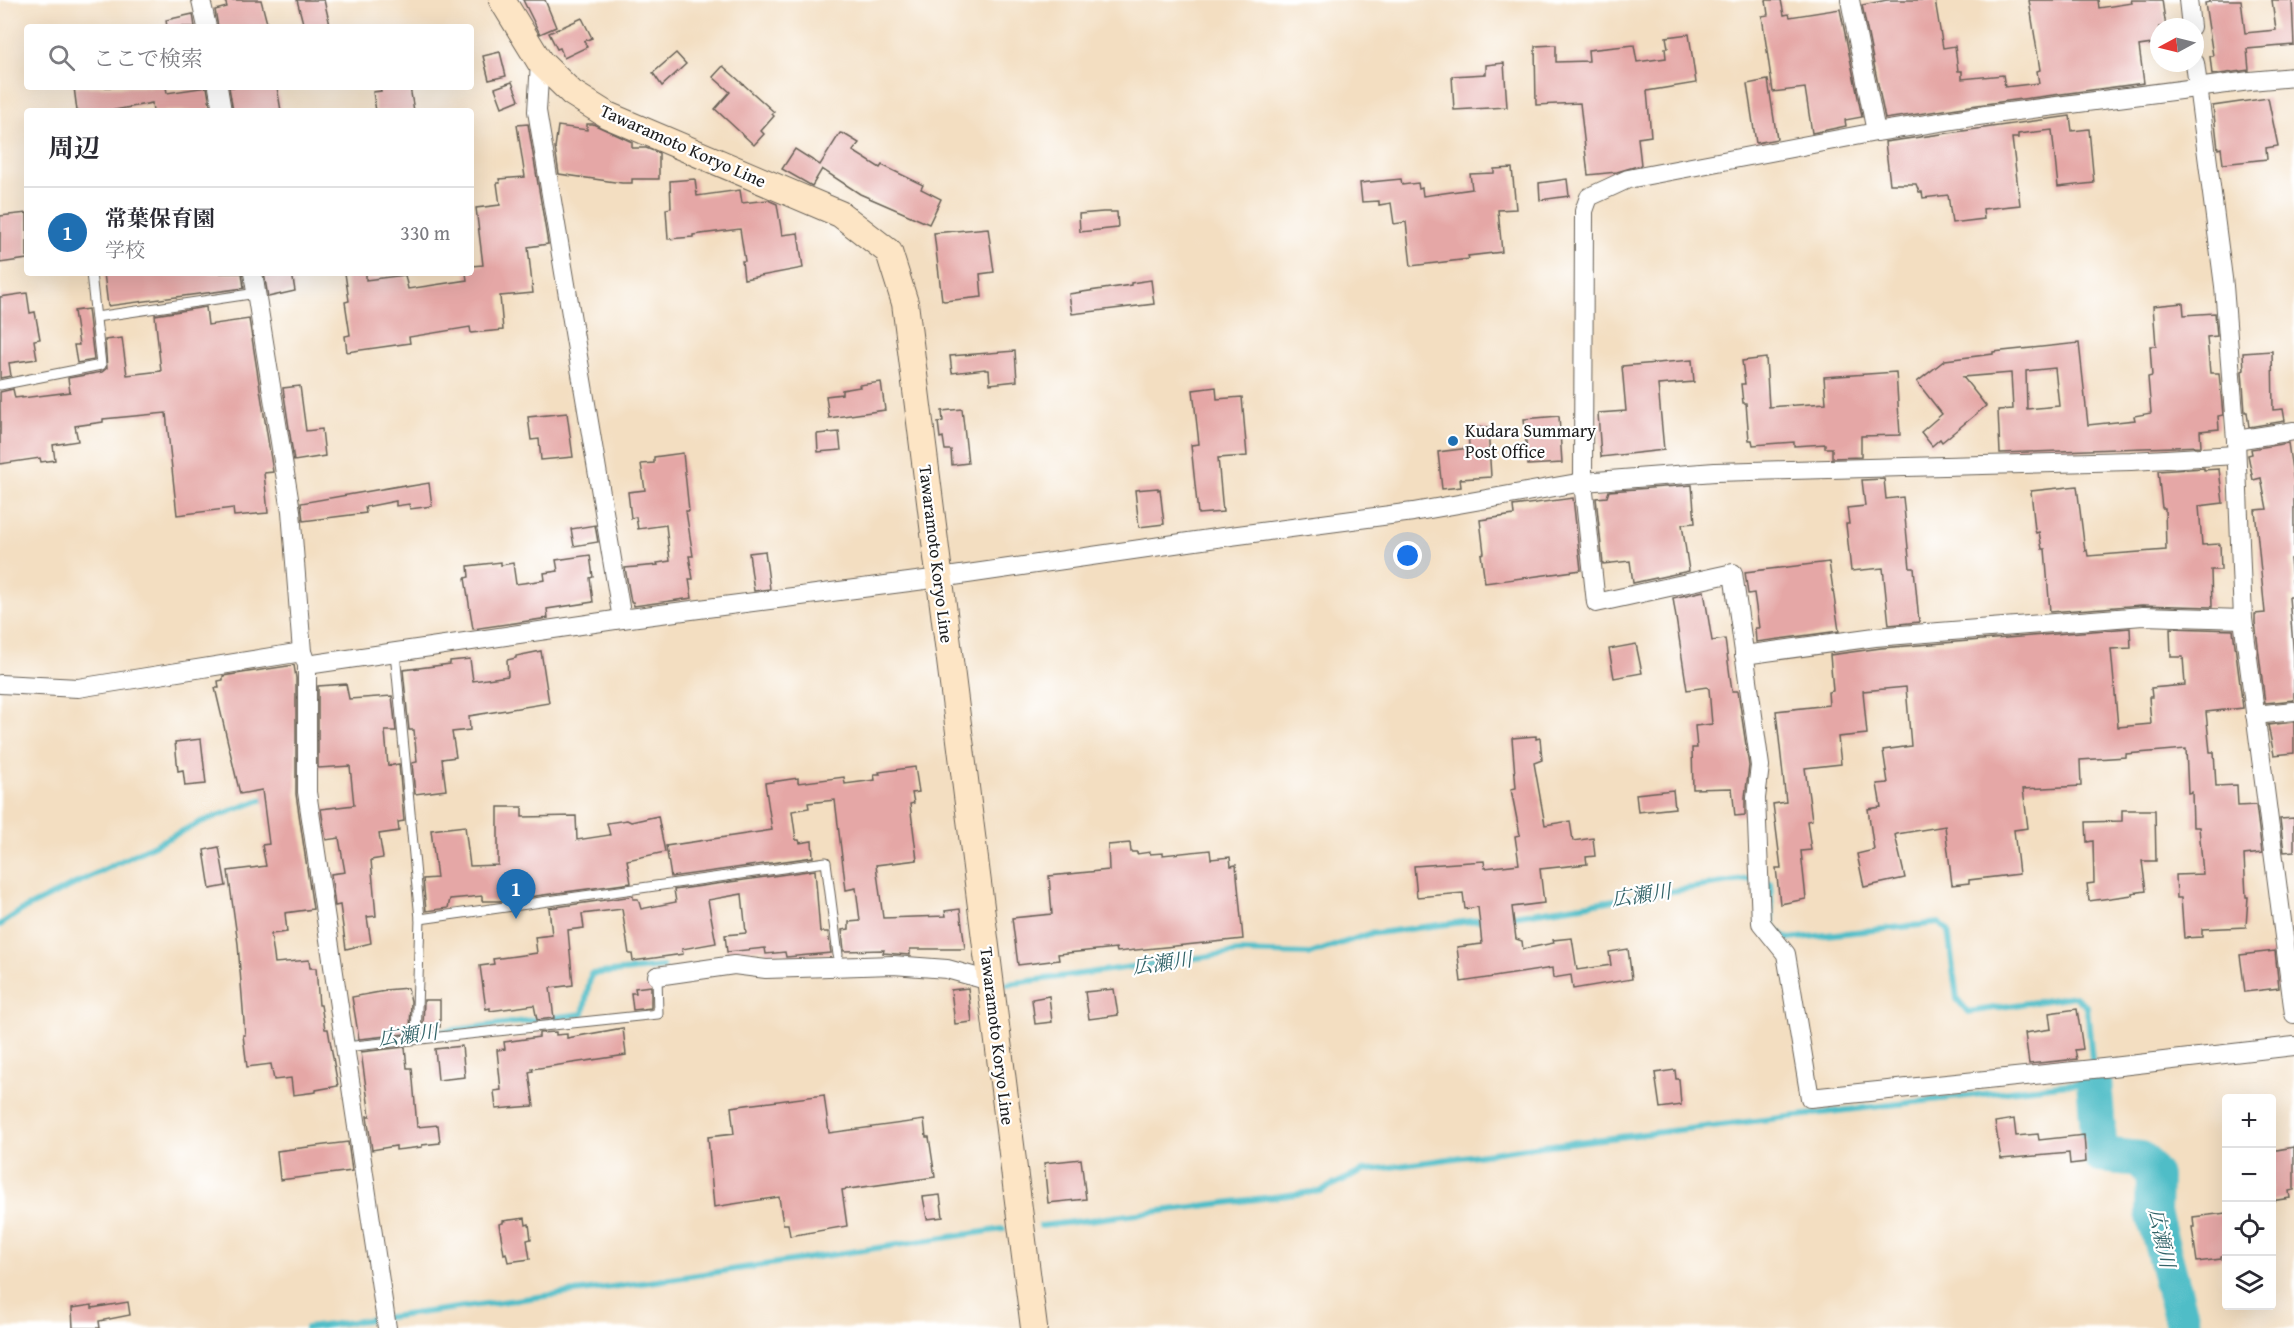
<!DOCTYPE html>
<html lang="ja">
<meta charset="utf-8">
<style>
:root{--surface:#fff;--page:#f2f2f3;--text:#2b2b33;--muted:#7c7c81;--line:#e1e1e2;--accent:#1f6fb2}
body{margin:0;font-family:"Gentium Book Plus","Noto Serif JP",serif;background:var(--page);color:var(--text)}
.controls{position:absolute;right:18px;bottom:18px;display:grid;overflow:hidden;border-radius:6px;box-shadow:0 6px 24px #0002}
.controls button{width:54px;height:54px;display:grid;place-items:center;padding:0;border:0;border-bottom:2px solid var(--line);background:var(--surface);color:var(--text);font:30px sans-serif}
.compass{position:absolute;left:2150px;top:18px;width:54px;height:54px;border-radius:50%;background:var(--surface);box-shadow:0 6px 24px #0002;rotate:263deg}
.you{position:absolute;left:1408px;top:556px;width:21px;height:21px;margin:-15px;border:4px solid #fff;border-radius:50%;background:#1a73e8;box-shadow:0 0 0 9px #1a73e833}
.badge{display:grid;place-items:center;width:39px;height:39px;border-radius:50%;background:var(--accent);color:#fff;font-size:20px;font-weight:700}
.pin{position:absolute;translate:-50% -50px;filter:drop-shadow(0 2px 3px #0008)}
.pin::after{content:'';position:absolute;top:32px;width:21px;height:18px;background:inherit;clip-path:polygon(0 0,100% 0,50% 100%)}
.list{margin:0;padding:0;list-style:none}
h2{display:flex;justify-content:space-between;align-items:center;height:78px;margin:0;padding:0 24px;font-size:26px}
h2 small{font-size:20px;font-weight:400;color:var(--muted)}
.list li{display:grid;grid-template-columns:39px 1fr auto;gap:18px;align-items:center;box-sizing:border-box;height:90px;padding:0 24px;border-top:2px solid var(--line)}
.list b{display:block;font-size:22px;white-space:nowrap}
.list p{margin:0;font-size:20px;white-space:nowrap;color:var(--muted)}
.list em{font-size:20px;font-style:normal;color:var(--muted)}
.icon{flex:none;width:33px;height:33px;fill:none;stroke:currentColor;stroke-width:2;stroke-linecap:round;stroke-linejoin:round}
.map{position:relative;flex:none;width:2294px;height:1328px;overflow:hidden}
.search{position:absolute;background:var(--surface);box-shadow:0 6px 24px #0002;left:24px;top:24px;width:450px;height:66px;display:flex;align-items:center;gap:15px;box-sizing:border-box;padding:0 21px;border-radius:6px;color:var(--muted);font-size:22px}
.panel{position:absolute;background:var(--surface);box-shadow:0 6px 24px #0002;left:24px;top:108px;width:450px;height:168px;border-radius:6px}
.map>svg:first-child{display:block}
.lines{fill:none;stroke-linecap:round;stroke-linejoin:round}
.stream{stroke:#4fbdc7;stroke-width:6}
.river{stroke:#4fbdc7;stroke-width:36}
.building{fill:#e5a7a6;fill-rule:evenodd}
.service-casing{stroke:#676056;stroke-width:11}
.minor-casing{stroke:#676056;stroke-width:20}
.secondary-casing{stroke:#676056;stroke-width:28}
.service{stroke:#fff;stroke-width:9}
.minor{stroke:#fff;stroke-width:18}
.secondary{stroke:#fde5c5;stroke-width:26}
.poi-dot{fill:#1f6fb2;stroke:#fff;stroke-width:2}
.labels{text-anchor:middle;stroke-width:4.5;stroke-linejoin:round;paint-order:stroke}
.street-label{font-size:18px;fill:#1c1c1c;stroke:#fff}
.poi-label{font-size:18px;fill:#1c1c1c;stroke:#fff;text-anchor:start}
.water-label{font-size:20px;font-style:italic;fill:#336469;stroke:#fff}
</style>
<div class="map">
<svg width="2294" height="1328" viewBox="0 0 2294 1328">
<rect width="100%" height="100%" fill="#fff"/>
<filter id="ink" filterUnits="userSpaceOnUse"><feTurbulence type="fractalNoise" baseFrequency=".0167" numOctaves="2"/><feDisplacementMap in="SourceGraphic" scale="12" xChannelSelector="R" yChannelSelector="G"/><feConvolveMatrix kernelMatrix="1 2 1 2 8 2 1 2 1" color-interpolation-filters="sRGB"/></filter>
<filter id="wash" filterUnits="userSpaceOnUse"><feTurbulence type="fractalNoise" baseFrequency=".008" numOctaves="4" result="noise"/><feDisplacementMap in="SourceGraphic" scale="24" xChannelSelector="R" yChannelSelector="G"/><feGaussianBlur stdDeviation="1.35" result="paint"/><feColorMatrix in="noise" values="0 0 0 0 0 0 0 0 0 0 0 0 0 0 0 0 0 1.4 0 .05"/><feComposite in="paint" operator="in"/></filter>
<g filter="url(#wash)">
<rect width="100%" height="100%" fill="#f3dec1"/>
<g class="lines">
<g class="stream">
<path d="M0,925L22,910L201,822L269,797"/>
<path d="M1008,984L1239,952L1310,954L1369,934L1487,919"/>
<path d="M351,1033L352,1038L365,1041L583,1014L591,974L663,967"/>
<path d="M1041,1226L1320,1191L1363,1171L1534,1147L2094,1081L2087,1007L2075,996L1968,1012L1957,999L1948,930L1939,923L1789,939L1773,928L1770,883L1749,879L1506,917"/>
<path d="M307,1328L657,1281L1003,1229"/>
</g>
<path class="river" d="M2094,1081L2100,1155L2141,1159L2154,1176L2153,1213L2184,1328"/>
</g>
<g id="blocks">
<g class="building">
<path d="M225,0H261L268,27H218L215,10L227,7Z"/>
<path d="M297,0H324L330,25L304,27Z"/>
<path d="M523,0H545L556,27L540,34Z"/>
<path d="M1766,0H1781L1784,15L1789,14L1790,17L1840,9L1862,117L1845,120L1846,126L1812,133L1805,88L1773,92L1762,16L1768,15Z"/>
<path d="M1887,0H1935L1943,48L1955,46L1958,71H1962V79L2003,75L2005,87L2039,83L2037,71L2040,70L2029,0H2098L2099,8L2132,3L2131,0H2162L2166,27H2159V43L2139,46L2144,83L1977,105L1885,119L1862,5Z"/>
<path d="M2210,0H2241L2245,33L2276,30L2272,0H2292L2294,45L2247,49L2249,70L2212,75L2210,56H2213L2205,3L2210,2Z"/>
<path d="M193,14L195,27H167L166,20Z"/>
<path d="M582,18L592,38L584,41L587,47L564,58L560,48L557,49L549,33Z"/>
<path d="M1689,34L1696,83L1647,91L1651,136L1638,138L1641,165L1617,172L1588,175L1580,103L1536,105L1535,46L1556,45V62L1589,61L1588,50L1634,45L1637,62L1666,58L1665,48H1668L1666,37Z"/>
<path d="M500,52L506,76L489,80L483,56Z"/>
<path d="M676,53L686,64L662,86L653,73Z"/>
<path d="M1504,63L1507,107L1454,110L1452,76L1486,74V65Z"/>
<path d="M723,66L774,112L772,114L774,116L761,131L764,134L754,145L715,109L730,92L713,77Z"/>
<path d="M1768,80L1777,139L1756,143L1747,84Z"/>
<path d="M512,82L519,100L502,107L495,88Z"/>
<path d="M74,87H166L167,93L207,87L211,111H153L152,103L110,111H77Z"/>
<path d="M229,87H277L281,111H233Z"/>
<path d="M380,87H410L414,111H376L373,92L381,91Z"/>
<path d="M2268,98L2278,146L2266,148L2267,159L2223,164L2221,148L2218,149L2213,106Z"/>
<path d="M2070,116L2072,131L2089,129L2094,183L2058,187L2052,130L2018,134V138H2012L2020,205L1983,209L1984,219L1952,223L1948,195L1923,198L1922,192H1919L1916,184H1890L1885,142Z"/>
<path d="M528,124L548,244L528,247L533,293L500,296L503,330L471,333L470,327L409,337L410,343L347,352L345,336L350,335L345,302L349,301L345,273H366V280L405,275L408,289L467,280L466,273H471V266L483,265L476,208L500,205L497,183H500L499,179L525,177L517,125Z"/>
<path d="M587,124H593L632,142V148H646L659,153V179H632V183H622L559,174L555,148L558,126L587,130Z"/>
<path d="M840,133L844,134L859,143L853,151L880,168L882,165L923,185L921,189L941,199L929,224L860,194L822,169L812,186L782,169L795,149L820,165Z"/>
<path d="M1512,168L1516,209L1498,210L1502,252L1468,256L1469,259L1411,266L1406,222L1394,224L1391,203L1379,205V201L1362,202L1360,183L1401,179L1402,185L1418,183L1419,189L1422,188L1423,196L1472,189L1470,174L1494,173V169Z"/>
<path d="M695,179L697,196L740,190L742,203L768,200L777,204L782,235L798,233L803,268L744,279L742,261H745L740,229L693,235V237L668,239L666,209L671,208L670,181Z"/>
<path d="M1567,179L1569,196L1540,200L1539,183Z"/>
<path d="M1103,212H1117L1118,228L1080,232L1079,214Z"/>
<path d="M27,213V259L0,263V216Z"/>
<path d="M988,228L994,272L980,274L982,297L944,301L942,300L934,233Z"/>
<path d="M104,273H242L244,288L108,306Z"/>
<path d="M264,273H292L295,291L268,297Z"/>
<path d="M1151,280L1154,304L1072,314L1069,294L1131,285V283Z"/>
<path d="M27,293L30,313L35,312L40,339L34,340L37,359L9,363L11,376L0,378V297Z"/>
<path d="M2183,303L2184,315L2215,313L2217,336L2207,337L2210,373H2219L2223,415L2218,416L2219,429L2200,431L2201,446L2000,453L1998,410L2013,409L2011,373L1963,377L1986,406L1942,442L1940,439L1932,446L1921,432L1942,414L1917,382L1945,360L1993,354V352L2079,343L2088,425L2135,420L2134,416L2151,413L2148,377L2152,376L2150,346H2156L2153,306ZM2055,368L2059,406L2027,409L2026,371Z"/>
<path d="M206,307L208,325L249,319L273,472L264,473L268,513L234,516L233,508L177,515L166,413L103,419V422L75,426L78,441L53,445L55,460L41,462L40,458L0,464V392L13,389L15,398L22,397V398L70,392L68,378L102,372L107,368L105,340L122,338L127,375L161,371L155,315Z"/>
<path d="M88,309L94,360L77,363L74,345H79L74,311Z"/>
<path d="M1015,351L1017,381L990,384L989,370H985V369L952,373L950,356Z"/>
<path d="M2272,351L2273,410L2283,409L2285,421L2249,427L2247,412H2245L2242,371L2244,370L2243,353Z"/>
<path d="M1766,358L1769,407L1826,403L1824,377L1896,372L1900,435L1861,436V457L1832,458V448H1825V444L1794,446V442L1753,445L1752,440H1749L1746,403H1743L1741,384H1745L1742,361Z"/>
<path d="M1692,360L1694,382L1658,385L1664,450L1601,457L1598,413L1626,411L1622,366Z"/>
<path d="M881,382L885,410L829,418L826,396L842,394V390L860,387L859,385Z"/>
<path d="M300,386L306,431L322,429L325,456L294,461L283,388Z"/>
<path d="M1216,387L1217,399L1242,397L1247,456L1218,458L1223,512L1198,514L1191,445L1199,444L1193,390Z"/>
<path d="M962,409L968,463L952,465L951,450H945L943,437L940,438L938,422L943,421L942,411Z"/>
<path d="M567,413L573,457L541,460L539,439L531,440L528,417Z"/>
<path d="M1559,416L1562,463L1528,465L1524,419Z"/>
<path d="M1488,427L1491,477L1460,479L1461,487L1442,489L1438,452L1469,448L1468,428Z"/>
<path d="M839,432L841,450L818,452L817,434Z"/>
<path d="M2288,443L2294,483V559H2290L2294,597H2289L2294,657V700L2265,703L2255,622V614L2265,613L2255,510L2267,509L2261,478L2253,480L2248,455L2252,454L2251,449Z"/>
<path d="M683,453L689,511H686L693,556H689L693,579H689L692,598L634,606L633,602H631L625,568L658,565L657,563L670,561L666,525L638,529L636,517L631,518L628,492L645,490L641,464L654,463V457Z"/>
<path d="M2204,468V470L2219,469L2223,503L2199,506L2202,545L2220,544L2221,570H2211L2212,607L2142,605L2050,612L2045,549H2042L2039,532L2036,533L2035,530L2031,491L2077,486L2085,551L2087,550L2088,556L2166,550L2165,508H2162L2158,471Z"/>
<path d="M1884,479L1886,499L1903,497L1910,568H1914L1919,622L1889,625L1883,568L1851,571L1846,524H1849L1847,508L1865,506L1862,480Z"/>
<path d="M429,483L432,506L410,509L409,504L396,506V501L365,507L366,513L303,521L301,503L405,485V487Z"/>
<path d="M1692,485L1695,523L1682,524L1689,571L1633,583L1630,561L1603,564L1596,498L1607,497L1609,491Z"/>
<path d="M1158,488V490L1160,489L1164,524L1139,527L1135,490Z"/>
<path d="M1573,498L1581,570L1485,583L1481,554L1484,553L1480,520L1514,515L1513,506Z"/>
<path d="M595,525L598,542L574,546L571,529Z"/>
<path d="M765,551L770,589L754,591L749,553Z"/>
<path d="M590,555L593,577L590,578L593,602L547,609L548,618L473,629L465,578L469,577L468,566L501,562V565L513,563L516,584L545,580L544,573L558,571L556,560Z"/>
<path d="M1829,562L1839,631L1756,642L1755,628H1759L1754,593L1748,594L1745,572Z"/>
<path d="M1704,591L1712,641L1725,639L1732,691H1738L1749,766L1745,797V815L1735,816L1732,788L1693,789L1692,748H1697L1695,726L1712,724L1709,689L1707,687L1687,690L1673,598Z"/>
<path d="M2130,628L2131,648L2111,649L2118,727L2151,724L2149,697H2152L2151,688L2185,685L2183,657H2171L2170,628L2233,630L2243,708L2206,712L2210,752H2214L2216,786L2237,785L2238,806L2256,805L2262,853L2244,855L2246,897H2248L2246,927L2202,929V937L2184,938L2181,898H2177L2176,875L2203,874L2199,827H2193L2192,792L2188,793L2186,749L2126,754V757L2080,760L2081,786L2023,789L2028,828L2014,830L2019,874L1969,880V883L1952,885L1945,826L1897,834L1895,835L1905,878L1864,887L1857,854L1874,850L1868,809L1881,807L1877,784L1888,783L1883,750L1911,746L1906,687L1863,691L1867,734L1838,737L1841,764L1805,768L1812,820L1807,821L1811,850L1801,851L1806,899L1780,904L1776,868H1781L1773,804L1786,802L1776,711L1829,705L1828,692L1833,691L1830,655L1881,648Z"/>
<path d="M1636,644L1642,673L1614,678L1609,649Z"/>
<path d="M541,651L549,703L469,716L470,730L452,732L456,757L442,759L446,790L415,794L412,763L417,762L414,730H409L403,670L450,664V661L470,659L473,681L508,676L507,660L516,658V656Z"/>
<path d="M294,665L296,678V794L313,909L285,913L287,932L271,934L275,963L309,960L310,968H316L319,1005H321L325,1029H328L338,1086L316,1090V1092L293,1095L291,1078L274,1080L271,1064L247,1067L243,1035H245L238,944L228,871L266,866L262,845L269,844L262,790L240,794L215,688H219L218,681L223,680V676Z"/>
<path d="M346,684L349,699L392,696L396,731H385L388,766L399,764L404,821L398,822L399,831L379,834L383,858L371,860L376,916L367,917L371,943L346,949L340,905L335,906L331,874L345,872L339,838L326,840L321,809L354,805L350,766L318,768V686Z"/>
<path d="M2294,722V753L2274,755L2268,725Z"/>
<path d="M1536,736V739L1540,738L1542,760L1534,763L1545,825L1570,821L1573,841L1593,838L1595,856L1586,857L1587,864L1540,869L1544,903L1512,907L1516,939L1522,941L1523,949L1554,943L1553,940L1572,938L1577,970L1611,965L1609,952L1628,949L1632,979L1573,989L1571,975L1553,978L1552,968L1461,982L1457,947L1482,944L1478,907L1465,909L1463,893L1417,897L1414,866L1484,861L1485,868L1519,864L1515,836L1520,835L1511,789L1516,788L1512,738Z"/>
<path d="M201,739L206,784L185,786L183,770L178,771L175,742Z"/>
<path d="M915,767L919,792L912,793L914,803L910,804L917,860L876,865L883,918L946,916L945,911L960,909L965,949H910V955L883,953L884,950L844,951L842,930L849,929V922L860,921L856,888L846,890L835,800L808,803L809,808L792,811L796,840H799L800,843L812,841L813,857L671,877L666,846L772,830L765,783L798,778V783L844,777L845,784L875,780L874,774H880L879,772Z"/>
<path d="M1673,790L1675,808L1638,812L1636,794Z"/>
<path d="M498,807H522V817L576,816L577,840L610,835L607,823L627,820L631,822L658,816L665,852L627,860L631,883L499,901H482V896L450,899L448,908L426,911L423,879L437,878L431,830L465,826L470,866L498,865Z"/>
<path d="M2122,810H2155L2156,861H2142L2146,891L2132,893V895L2089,901L2087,884L2094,883L2093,841L2087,842L2086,822L2122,821Z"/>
<path d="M2294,818V851L2284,852L2280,819Z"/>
<path d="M1130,843L1131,852H1137V854L1150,852V854L1163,853V855L1210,850L1211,859L1230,857L1231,866L1236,865L1243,939L1117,952L1116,948L1058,954L1059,960L1018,965L1012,918L1052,914L1049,876L1109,870L1108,845Z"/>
<path d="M219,847L226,886L210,889L204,850Z"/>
<path d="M815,870L820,932H828L831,953L786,957L785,952L766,954L765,948L727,952L725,935L746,933L742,894L708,900L716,943L682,949L683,954L633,961L632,954H629L622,909L582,914L584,928L568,930L573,985L550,988L554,1018L537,1020L534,1005L490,1011V1008L486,1009L480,966L494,964L493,959L537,953L535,937L552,935L549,908L633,896V899H638L641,909L676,902L674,890Z"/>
<path d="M2275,951L2279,988L2245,992L2240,955Z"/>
<path d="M651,986V1008L633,1010L631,993H636L635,988Z"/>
<path d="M408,988L411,1001L410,1030H405V1034L359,1039L352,997L385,991V990Z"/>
<path d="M968,988L972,1022L955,1024L951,990Z"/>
<path d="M1114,989L1118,1015L1089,1019L1085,992Z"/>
<path d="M1049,996L1052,1022L1035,1024L1032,999Z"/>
<path d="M424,1000H440V1027L423,1028Z"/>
<path d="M2077,1009L2083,1049L2075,1050L2077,1059L2029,1064L2025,1033L2051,1029L2049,1013Z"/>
<path d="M623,1028L626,1055L532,1069L533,1071L529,1072L534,1106L496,1109L494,1091L501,1090L497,1050L505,1049L504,1042L539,1037V1033L556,1032V1035L567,1034V1038Z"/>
<path d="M462,1046L465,1077L438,1080L435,1049Z"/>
<path d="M405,1047L407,1068H412L417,1127L438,1125L440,1143L422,1145V1147L396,1150V1146L372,1150L367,1116H370L361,1052Z"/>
<path d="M1675,1070L1676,1079H1679L1681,1105L1660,1108L1655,1073Z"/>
<path d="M824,1095L829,1133L924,1120L926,1137H929L935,1177L842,1190L847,1226L790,1236L788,1224H783L779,1197L714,1207L708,1137L734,1134L731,1107Z"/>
<path d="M2014,1119L2016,1136L2038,1134L2039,1140L2084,1135L2086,1162L2070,1164L2069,1153L2001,1159L1995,1122Z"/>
<path d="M348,1142L352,1171L280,1180L277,1151Z"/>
<path d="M2294,1147V1190L2289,1191L2290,1198L2271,1201V1151Z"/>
<path d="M1081,1159L1086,1199L1048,1203L1044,1163Z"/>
<path d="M940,1195L943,1217L927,1219L923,1197Z"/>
<path d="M2226,1213V1255L2221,1256V1259L2197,1262L2192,1227H2194L2193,1217Z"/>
<path d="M525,1218L526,1225L529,1224L531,1239L527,1240L530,1259L508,1262L506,1253L504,1254L499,1224L503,1223V1221Z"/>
<path d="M128,1302L130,1315L99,1321L100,1328H73L72,1308L92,1305V1308Z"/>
</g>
</g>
</g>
<g filter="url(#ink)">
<use href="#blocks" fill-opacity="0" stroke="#676056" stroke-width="1.5"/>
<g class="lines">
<g class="service-casing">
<g id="service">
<path d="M96,317L257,293"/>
<path d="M0,385L101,365L91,273"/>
<path d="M395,653L420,919L416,1039"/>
<path d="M420,919L826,862L838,955"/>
<path d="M345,1047L658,1014L657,976"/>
</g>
</g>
<g class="minor-casing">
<g id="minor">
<path d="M201,0L207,27"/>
<path d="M1850,0L1876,132"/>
<path d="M2188,0L2191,27"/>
<path d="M540,62L537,111L622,619"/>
<path d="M2195,63L2224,286L2236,440L2243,619L2294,1014"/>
<path d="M2294,77L2250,81L1978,116L1876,132L1628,179L1589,197L1584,211L1583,482L1596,603L1733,573L1760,766L1756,798L1761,923L1786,954L1810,1098L2103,1068L2294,1046"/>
<path d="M218,87L222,111"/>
<path d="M253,273L291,511L302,652L307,665V792L387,1328"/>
<path d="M2236,440L2294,431"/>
<path d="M1744,655L1875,637L2143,616L2243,619"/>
<path d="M307,665L622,619L940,578L1223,537L1413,512L1583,482L1715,472L2131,461L2236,455"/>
<path d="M0,684L78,688L302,652"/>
<path d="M2255,715L2294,711"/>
<path d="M657,976L734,965L766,969L893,965L947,969L990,981"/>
</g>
</g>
<g class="secondary-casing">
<path id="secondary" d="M502,0L540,62L572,93L607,115L840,214L889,252L905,303L1034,1328"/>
</g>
<use href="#service" class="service"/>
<use href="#minor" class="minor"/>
<use href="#secondary" class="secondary"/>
</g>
</g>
<circle class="poi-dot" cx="1453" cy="441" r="6"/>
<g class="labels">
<g class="street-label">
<text transform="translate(683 146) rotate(24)" y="6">Tawaramoto Koryo Line</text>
<text transform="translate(936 554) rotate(83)" y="6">Tawaramoto Koryo Line</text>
<text transform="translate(997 1036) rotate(83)" y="6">Tawaramoto Koryo Line</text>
</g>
<g class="poi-label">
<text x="1465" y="437">Kudara Summary<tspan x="1465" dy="21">Post Office</tspan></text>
</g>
<g class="water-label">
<text transform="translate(1641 895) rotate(-8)" y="7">広瀬川</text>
<text transform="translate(1162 963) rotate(-8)" y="7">広瀬川</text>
<text transform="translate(408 1035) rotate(-7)" y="7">広瀬川</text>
<text transform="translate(2162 1238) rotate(78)" y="7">広瀬川</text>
</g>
</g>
</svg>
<div class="controls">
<button>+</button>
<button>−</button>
<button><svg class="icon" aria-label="locate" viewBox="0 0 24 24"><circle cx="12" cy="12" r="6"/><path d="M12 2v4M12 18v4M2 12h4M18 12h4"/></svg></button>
<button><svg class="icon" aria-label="layers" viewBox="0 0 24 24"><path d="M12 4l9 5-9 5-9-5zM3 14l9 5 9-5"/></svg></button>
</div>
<svg class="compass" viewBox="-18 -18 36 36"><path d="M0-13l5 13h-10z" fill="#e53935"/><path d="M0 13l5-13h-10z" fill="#7c7c81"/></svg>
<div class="you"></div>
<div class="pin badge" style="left:516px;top:919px">1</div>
<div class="search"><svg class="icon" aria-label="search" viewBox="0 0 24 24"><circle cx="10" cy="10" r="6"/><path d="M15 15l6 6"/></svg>ここで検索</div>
<section class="panel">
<h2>周辺<small></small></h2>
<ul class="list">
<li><span class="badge">1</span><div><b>常葉保育園</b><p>学校</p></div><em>330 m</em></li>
</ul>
</section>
</div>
